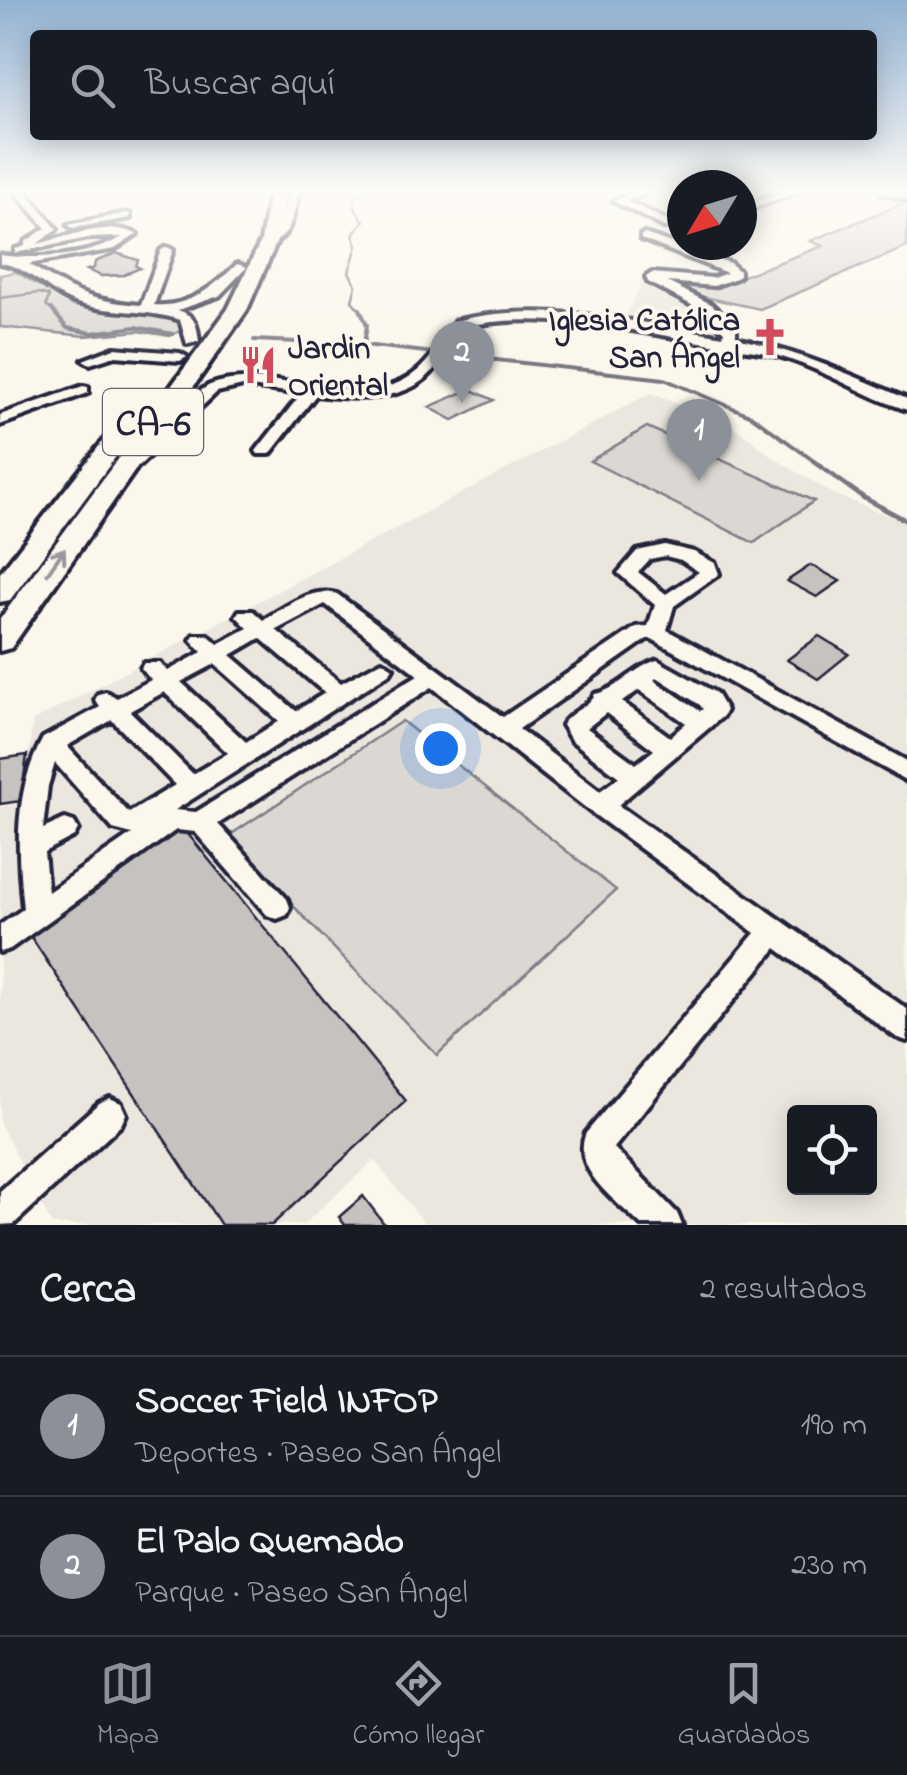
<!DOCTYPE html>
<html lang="es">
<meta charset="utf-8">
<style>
:root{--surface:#171b24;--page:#20242c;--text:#f1f3f6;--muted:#9ea1a6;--line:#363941;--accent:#8c9099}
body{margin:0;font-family:"Indie Flower",sans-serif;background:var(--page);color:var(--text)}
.controls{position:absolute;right:30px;bottom:30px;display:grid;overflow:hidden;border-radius:10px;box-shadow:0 5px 25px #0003}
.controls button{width:90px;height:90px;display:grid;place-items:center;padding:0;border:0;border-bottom:2px solid var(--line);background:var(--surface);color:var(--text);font:50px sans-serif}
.compass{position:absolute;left:667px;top:170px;width:90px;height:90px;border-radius:50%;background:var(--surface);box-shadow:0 5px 25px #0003;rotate:232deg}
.you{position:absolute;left:440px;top:748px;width:35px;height:35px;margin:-25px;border:8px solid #fff;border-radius:50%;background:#1a73e8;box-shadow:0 0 0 15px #1a73e833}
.badge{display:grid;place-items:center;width:65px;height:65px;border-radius:50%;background:var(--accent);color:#fff;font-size:32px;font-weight:700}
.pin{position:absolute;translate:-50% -82px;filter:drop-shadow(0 2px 5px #0008)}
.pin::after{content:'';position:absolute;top:52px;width:35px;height:30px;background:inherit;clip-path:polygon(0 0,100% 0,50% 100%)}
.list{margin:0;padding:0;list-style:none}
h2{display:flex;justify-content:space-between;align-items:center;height:130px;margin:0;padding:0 40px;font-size:42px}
h2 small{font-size:32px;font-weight:400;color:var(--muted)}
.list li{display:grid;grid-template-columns:65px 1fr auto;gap:30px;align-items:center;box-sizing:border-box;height:140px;padding:0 40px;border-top:2px solid var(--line)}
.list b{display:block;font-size:38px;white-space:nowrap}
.list p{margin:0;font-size:32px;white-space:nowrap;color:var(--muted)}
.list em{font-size:32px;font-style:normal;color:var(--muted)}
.icon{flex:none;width:55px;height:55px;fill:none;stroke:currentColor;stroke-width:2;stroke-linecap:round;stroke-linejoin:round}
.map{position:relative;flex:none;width:907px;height:1225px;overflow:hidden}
.search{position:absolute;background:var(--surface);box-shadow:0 5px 25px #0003;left:30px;right:30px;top:30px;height:110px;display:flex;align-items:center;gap:25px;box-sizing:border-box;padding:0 35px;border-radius:10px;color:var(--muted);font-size:38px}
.sheet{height:410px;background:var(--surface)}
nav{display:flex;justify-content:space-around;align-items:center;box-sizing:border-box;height:140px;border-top:2px solid var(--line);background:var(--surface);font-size:28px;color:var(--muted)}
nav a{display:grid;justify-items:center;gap:5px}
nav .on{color:var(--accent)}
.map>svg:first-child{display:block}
.built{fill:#ebe7df;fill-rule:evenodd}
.green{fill:#dbd8d3;stroke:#7e7d87;stroke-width:2.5}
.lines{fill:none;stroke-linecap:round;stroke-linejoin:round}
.stream-far2{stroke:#787681;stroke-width:2.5}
.stream-far1{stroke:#787681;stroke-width:4}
.stream{stroke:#787681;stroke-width:5}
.building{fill:#c6c2c0;stroke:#22223b;stroke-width:2.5}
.minor-casing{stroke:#22223b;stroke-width:8}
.highway-casing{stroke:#22223b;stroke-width:8}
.minor{fill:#fbf7ec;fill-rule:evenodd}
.highway{fill:#fbf7ec;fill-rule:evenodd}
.oneway{stroke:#99979c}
.labels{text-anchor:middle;stroke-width:8;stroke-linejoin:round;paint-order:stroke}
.far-poi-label{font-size:32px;font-weight:bold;fill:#22223b;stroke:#fbf7ec;text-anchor:end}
.shield{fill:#fbf7ec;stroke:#636270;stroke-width:2.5}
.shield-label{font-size:38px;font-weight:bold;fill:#22223b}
</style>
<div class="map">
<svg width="907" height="1225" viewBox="0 0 907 1225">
<rect width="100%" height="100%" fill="#fbf7ec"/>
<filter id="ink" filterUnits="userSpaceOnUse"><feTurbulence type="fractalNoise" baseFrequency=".01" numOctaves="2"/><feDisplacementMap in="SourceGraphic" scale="20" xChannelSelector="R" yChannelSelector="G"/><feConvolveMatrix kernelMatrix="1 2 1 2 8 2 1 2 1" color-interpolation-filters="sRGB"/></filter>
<g filter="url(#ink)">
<g class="built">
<path d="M644,276L723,323L726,341L622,325Z"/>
<path d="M651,393L740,431L777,460L835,495L907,523V1225H426L374,1160L303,1225H52L0,1124V807L22,803L33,721ZM794,1112H870V1188H794Z"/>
</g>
<g class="green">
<path d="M907,202V247L760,309L686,293L670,288L664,278L719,285L823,246L810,241Z"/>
<path d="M16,272L73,306L161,313L182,320L184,329L170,336L138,331L85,336L0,327V275Z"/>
<path d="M470,389L494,400L453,420L429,407Z"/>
<path d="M647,427L814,501L754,543L590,461Z"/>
<path d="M402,721L616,890L437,1055L227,837Z"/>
</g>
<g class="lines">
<g class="stream-far2">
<path d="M0,298L39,293L49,296L46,306L55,312"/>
<path d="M362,312L352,301L356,285L349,272L357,246L353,234L364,221L355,209V195L363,191"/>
</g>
<g class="stream-far1">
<path d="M51,309L67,328L92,333L136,327L173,334"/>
<path d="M360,309L367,325L364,344"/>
<path d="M254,340L364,345L664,379L752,416L818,464"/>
</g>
<path class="stream" d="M814,462L864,498L907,521"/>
</g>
<g class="building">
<path d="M116,253L138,260L136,266L140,268L124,275L101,276L87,270L94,268L95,262Z"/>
<path d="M811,565L840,581L817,597L787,581Z"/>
<path d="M819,636L849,654L818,679L787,660Z"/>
<path d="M27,755L21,801L0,804V759Z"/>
<path d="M179,823L406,1101L272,1225H221L29,934Z"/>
<path d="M363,1196L385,1225H345L339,1217Z"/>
</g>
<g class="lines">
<g class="minor-casing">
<g id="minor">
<path d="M14,191H25L57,229L37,244C66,237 108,220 137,234L115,249L29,264C73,292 89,301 141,305L161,250L167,247L173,250L154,305C187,308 214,287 237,264L247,267L219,296L178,310C195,316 197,324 199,341L187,344L180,320C142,307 99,316 63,297C42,285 24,266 0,263V255C36,260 89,257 122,237L88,238L15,253V249L25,246V242L46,228Z"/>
<path d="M289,191H299C293,212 292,243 265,243V239L276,232Z"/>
<path d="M638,191H653L627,201L672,223V227H664L613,201Z"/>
<path d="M786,191H801L742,212V206Z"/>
<path d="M880,191L907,194V200L881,193Z"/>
<path d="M126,213L130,214V218L73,228L68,225Z"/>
<path d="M645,234L730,263L739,271V277L714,286L667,282L711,304L736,327V338C797,351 850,374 907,399V410C866,397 829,372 788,359C768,352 748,350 728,347C653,334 541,308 465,327C453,342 444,359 431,373C403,403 353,399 316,395L270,454H258L256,451L301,394L243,386L217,392L140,465L134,467L126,462C139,447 195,391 210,385C271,362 357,415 412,375C431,362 442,339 455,321C540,300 638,322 723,336L724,331L701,310L648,282L646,277L652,273L713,278L727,273L641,239V235Z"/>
<path d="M114,348L180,353L187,357L180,361L115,356L90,364L83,360Z"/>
<path d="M83,386L88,387V393L0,425V415Z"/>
<path d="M665,545L694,552L715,563L719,574L674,606L667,630L907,761V781L652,639H647L519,729L600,791L619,777L571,740L562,725C570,711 588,708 595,694C619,689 633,668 657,660L716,693L726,710L723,716L618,805L907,1009V1041L896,1037L776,948L614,1148L677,1213L682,1225H641C617,1201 570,1170 586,1133L755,933L591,812L432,687L218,824L287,899L290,907L287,915L277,919L267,915L195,832L176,830L10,949L0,952V925L23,909C17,849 13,793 43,738L100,707L95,700L98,694L106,692L117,698L151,680L141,668L144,663H160L168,671L202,652L191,640L194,635H208L218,644L248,628L236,616L239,611H253L263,620C286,607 310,587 337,594L503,717L636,627L648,626L655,605L618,573L637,551ZM665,556L681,560L699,572L666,594L638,572L650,559ZM325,604L418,675L196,812L175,810L390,673L393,668L382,661L341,683L276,630ZM260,638L325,693L296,711L231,655ZM215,664L279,721L246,742L181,682ZM657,677L700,705L703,709L700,711L654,680ZM639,690L686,723L670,737L622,702ZM164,692L228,753L193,774L130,711ZM606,713L654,750L636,764L587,728ZM112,720L175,785L129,813L67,746ZM55,763L113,829L132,834L48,892L44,852L74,836L78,829L74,822L65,819L43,829L48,786Z"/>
<path d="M110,1098L121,1103L126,1114L121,1125L14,1224L0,1225V1191L99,1103Z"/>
</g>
</g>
<g class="highway-casing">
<g id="highway">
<path d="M270,191H286L277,241L247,310L11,648L0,651V619L228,309L261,241Z"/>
<path d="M122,425L134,432L10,600L0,602V573L114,427Z"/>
</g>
</g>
<use href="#minor" class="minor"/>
<use href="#highway" class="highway"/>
</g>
<defs><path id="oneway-shaft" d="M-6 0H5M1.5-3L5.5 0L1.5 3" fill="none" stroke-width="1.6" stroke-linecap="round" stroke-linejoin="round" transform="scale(2.5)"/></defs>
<use class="oneway" href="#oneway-shaft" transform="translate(56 561) rotate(-55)"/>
</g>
<linearGradient id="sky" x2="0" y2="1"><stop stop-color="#92b2d2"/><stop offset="0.53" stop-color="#fdfbf6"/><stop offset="1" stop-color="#fdfbf6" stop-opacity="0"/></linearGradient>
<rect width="907" height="363" fill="url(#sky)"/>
<defs>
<g id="church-bare" transform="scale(3)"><path d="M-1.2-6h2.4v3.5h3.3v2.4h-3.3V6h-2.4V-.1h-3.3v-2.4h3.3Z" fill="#d1495b" stroke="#fbf7ec" stroke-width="2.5" paint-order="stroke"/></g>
<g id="restaurant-bare" transform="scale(3)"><path d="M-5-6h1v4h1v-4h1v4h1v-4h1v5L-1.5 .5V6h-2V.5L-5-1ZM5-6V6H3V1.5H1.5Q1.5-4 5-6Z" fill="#d1495b" stroke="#fbf7ec" stroke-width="2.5" paint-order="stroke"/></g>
</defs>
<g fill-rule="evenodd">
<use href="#church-bare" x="770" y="337"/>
<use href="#restaurant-bare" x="258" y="365"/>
</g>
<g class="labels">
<g class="far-poi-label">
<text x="740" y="330">Iglesia Católica<tspan x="740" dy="37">San Ángel</tspan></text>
<text x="288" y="358" text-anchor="start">Jardin<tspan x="288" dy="37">Oriental</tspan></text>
</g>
<rect class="shield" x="103" y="389" width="100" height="66" rx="8"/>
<g class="shield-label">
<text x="153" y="435">CA-6</text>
</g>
</g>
</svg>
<div class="controls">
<button><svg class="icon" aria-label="locate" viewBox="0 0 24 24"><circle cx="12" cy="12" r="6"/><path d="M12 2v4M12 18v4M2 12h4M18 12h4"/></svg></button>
</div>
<svg class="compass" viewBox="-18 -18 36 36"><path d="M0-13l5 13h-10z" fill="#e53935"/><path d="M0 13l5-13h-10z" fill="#9ea1a6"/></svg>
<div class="you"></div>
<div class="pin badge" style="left:699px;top:481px">1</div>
<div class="pin badge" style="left:462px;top:403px">2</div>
<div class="search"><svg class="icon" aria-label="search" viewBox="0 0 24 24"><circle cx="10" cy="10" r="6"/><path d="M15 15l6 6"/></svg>Buscar aquí</div>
</div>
<section class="sheet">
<h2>Cerca<small>2 resultados</small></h2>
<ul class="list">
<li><span class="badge">1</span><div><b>Soccer Field INFOP</b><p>Deportes · Paseo San Ángel</p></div><em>190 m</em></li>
<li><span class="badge">2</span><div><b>El Palo Quemado</b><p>Parque · Paseo San Ángel</p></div><em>230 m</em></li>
</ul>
</section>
<nav>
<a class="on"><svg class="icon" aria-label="map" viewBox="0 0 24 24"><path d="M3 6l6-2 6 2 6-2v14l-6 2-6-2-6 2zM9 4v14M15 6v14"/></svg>Mapa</a>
<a><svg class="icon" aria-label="directions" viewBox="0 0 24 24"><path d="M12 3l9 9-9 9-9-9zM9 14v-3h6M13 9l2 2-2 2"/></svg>Cómo llegar</a>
<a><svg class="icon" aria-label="saved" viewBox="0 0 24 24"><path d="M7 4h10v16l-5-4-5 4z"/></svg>Guardados</a>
</nav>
